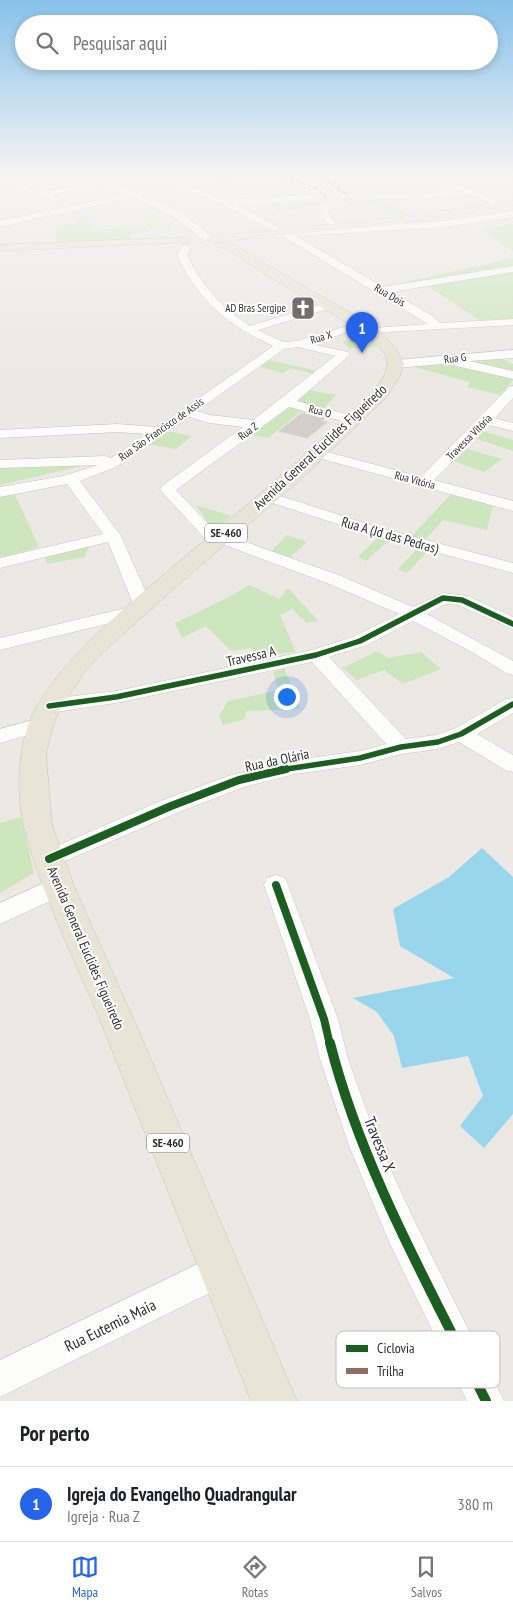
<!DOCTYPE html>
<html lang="pt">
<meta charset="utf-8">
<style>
:root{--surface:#fff;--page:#f2f2f2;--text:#202124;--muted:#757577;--line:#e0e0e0;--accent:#2563eb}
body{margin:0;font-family:"PT Sans Narrow",sans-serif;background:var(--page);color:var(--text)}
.you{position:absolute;left:286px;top:696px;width:18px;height:18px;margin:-12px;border:4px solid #fff;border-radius:50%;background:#1a73e8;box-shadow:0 0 0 8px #1a73e833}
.badge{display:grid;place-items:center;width:32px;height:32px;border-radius:50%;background:var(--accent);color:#fff;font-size:16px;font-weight:700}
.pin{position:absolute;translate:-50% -41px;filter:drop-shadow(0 1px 2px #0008)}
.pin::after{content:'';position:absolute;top:26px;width:18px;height:15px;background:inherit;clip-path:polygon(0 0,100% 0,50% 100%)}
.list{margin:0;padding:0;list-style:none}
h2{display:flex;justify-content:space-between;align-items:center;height:65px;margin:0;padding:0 20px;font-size:21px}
h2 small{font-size:16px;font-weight:400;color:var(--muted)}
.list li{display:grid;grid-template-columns:32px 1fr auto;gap:15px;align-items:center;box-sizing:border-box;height:75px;padding:0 20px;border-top:1px solid var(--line)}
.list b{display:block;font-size:19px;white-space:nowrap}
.list p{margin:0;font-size:16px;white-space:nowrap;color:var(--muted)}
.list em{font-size:16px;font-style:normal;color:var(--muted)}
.icon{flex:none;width:28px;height:28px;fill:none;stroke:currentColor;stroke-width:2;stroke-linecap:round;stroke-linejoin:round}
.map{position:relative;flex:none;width:513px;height:1401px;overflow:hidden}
.search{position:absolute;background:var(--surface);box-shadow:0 2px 8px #0003;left:15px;right:15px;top:15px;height:55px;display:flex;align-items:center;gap:12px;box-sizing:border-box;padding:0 18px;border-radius:28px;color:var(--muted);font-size:19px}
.sheet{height:140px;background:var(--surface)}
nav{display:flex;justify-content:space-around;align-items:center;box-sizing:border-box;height:70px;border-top:1px solid var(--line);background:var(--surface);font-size:14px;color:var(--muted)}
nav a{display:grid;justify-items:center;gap:2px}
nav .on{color:var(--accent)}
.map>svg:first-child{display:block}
.green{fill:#cee6be}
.pitch{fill:#d9eabb}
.water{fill:#99d6ec}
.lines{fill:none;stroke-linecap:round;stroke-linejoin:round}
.canal{fill:#99d6ec;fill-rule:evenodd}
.building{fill:#d1cecb;stroke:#d7d4d0}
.minor-casing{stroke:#c5c4c5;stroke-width:1}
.major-casing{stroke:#c6c5c4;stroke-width:1}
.minor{fill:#fcfcfb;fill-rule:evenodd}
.major{fill:#e8e4d6;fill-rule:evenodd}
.quiet{stroke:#8d6e63;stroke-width:2;stroke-dasharray:4.5 2;stroke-linecap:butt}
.cycleway-far2-casing{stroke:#fff;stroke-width:9}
.cycleway-far1-casing{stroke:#fff;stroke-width:11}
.cycleway-casing{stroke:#fff;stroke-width:13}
.cycleway-far2{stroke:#1b5e20;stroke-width:5.5}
.cycleway-far1{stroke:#1b5e20;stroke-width:8}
.cycleway{stroke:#1b5e20;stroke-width:10}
.labels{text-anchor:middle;stroke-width:4;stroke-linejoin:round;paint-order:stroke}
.far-street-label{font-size:11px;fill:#2e2e2e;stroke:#fff}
.far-poi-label{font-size:11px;fill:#2e2e2e;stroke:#fff;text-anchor:end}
.shield{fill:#fff;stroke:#6d6d6d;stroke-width:1}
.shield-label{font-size:12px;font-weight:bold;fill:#2e2e2e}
.street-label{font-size:14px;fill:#2e2e2e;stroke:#fff}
.near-street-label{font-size:16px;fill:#2e2e2e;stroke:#fff}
.key{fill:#fff;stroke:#c0c0c0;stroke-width:1}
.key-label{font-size:14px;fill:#2e2e2e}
</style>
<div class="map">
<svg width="513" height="1401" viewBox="0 0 513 1401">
<rect width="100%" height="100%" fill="#ece8e4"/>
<g class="green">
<path d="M359,177H417L422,183C395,192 384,188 359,177Z"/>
<path d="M476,177H495L513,180V188L501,190L467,178Z"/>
<path d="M370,199L396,207L414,215L394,218L377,208L379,207L377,205L368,203L348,205L350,201Z"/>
<path d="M325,201L320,202V204L274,212L273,210L281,208L272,205Z"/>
<path d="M91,215L101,218L88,220L96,227L89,228L93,230L144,226L150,231L129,235L134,241L56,245V226L79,223L71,218Z"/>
<path d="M513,224V251L482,232L487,228Z"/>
<path d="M513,258V319L479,320L426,285L409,287L405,282Z"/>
<path d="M367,336L377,347L349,349L342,341Z"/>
<path d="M498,357L513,364V371L464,361Z"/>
<path d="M269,360L318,371L314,374L290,368L283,373L258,366Z"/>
<path d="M443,362L513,378V380L500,395L468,387L470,382L407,365Z"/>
<path d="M309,390L336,395L324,408L294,401Z"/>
<path d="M288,406L303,410L268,438L250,435Z"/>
<path d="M167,431L192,436L176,449L147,444Z"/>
<path d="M482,431L513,440V451L477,439Z"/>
<path d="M467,449L502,459L484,472L453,461Z"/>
<path d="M90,464L0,485V468Z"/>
<path d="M14,493L39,547L0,558V496Z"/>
<path d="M451,494L493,506L487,530L443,520L425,540L412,536Z"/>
<path d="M196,505L231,516L214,532Z"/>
<path d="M287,535L307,542L290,557L271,551Z"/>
<path d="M378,537L388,541L366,561L358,557Z"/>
<path d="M91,544L84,557L47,564L45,556Z"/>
<path d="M417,549L427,552L407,573L398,569Z"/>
<path d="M249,585L279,599L288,588L318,621L307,623L292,609L280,615L296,652L260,656L251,648L231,651L206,626L182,638L175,623L229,597Z"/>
<path d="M378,651L388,658L421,652L441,669L403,684L384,670L357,680L342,668Z"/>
<path d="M284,668L301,709L246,711L245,719L223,725L219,716L228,701L279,690L273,672Z"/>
<path d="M21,817L34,873L0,893V823Z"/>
</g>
<path class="pitch" d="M158,217L172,228L153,230L140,219Z"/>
<path class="water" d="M482,848L513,877V1114L484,1148L460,1126L483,1096L468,1056L402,1068L394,1036L377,1012L353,998L454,978L400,946L393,909L449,877Z"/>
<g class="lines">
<path class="canal" d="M232,177H246L207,184L204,182Z"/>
</g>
<path class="building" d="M302,413L325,418L322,421L327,422L307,438L279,431Z"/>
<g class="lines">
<g class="minor-casing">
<g id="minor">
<path d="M29,177H42L16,184L42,192L92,181L85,177L108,178V181L141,192L142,195C166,205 194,218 212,238L210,240H204L177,219L134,197L0,227V221L127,194L99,184L51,195L56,198L52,200L2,183Z"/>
<path d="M152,177H162L228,200L319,194L313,190L280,179V177C293,177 319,182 327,194L402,195L461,191L429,177H438L505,203L506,205L502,207L471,195L402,199L326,198L237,205L286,231L332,229L321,216L319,206L323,204L327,206L329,215L339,228L444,221L513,211V217L444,227L296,236L383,287L513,266V272L391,292L431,315L440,323L513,319V325L368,333L366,331L372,328L428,324L284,237L254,238V234L275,232L224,205Z"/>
<path d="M185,245L190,248L187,255C202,286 221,307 250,326L323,304H331L332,306L331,308L258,330L283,342L297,341L360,322L366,325L364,327L311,344L348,352L350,355L297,401L358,417L360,420L358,423L353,424L289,407L176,490L218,534L226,535L339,575L413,607L443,593L468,596L513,617V629L458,605L446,604L427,614L513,661V675L506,673L472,652L413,621L367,645L329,657L406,739L436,735L454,729L506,699L513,698V713L477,734L513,755V772L505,770L459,742L438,749L401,754L360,765L295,774L244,787L179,812L49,868L41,865L37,859L41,853L163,800L231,775L295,760L360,751L386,744L312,662L116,703L49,713L42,711L39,706L42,701L49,699L116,691L312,650L353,637L399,614L327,583L222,544L216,546L210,544L162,492L160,489L162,486L243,427L209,423L189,417L116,467L80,481L121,536L152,606L149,610L146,611L143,615L0,650V638L134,606L108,542L0,568V558L103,534L67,484L0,497V487L63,476L98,465L0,468V460L105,456L111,458L147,434L117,432L0,438V430L117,424L158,427L273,346C228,325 199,302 177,255L182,246ZM298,347L335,356L253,420L210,415L197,411L284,349Z"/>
<path d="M513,350V358L469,361L513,371V379L456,366L454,363L396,368L390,364L396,360Z"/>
<path d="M513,386V398L495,418L513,423V431L489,425L434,480L513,501V511L311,456L309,453L311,450L316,449L421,477L509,387Z"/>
<path d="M268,492L377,527L513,563V573L365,533L263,500L260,497L263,494Z"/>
<path d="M40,718L47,720L50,725L47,730L0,743V729Z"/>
<path d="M276,875L285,878L288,885L338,1019L348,1059L378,1142L414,1220L504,1401H467L390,1244L349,1146L320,1059L310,1019L264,885L267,878Z"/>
<path d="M59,876L68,879L71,886L68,893L0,924V903Z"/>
<path d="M220,1253L232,1258L237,1270L232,1282L0,1397V1360Z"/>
</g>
</g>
<g class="major-casing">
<g id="major">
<path d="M513,200V206L401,224L212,242L206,239L212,236L401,217Z"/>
<path d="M187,237L193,240L191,242L0,251V245Z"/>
<path d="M221,242L237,246L269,266L377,328L397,350L404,364L400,376L386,398L298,482L186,578L102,653L84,673L61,707L53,725L46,754L52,825L74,886L137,1027L297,1401H251C202,1277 153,1153 104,1030C77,963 42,897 24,827C15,789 18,737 38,704C62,665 94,636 127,606C156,581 185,556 215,532C269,487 322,440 374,392L384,376L388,364L385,354L367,334L261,272L229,250L217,247L215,245L217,243Z"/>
</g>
</g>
<use href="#minor" class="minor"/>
<use href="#major" class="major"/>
<g class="quiet">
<path d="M283,177L316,188L326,196"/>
<path d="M321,177L348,196"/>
</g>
<g class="cycleway-far2-casing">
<g id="cycleway-far2">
<path d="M49,706L116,697L316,655L360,641L443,598L462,600L513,624"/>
<path d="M280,770L360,758L401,747L438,742L461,734L513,704"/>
</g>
</g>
<g class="cycleway-far1-casing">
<g id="cycleway-far1">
<path d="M49,859L171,806L239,780L286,769"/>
<path d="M276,885L324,1019L330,1045"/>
</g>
</g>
<g class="cycleway-casing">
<path id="cycleway" d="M330,1043C362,1169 429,1286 486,1401"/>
</g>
<use href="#cycleway-far2" class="cycleway-far2"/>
<use href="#cycleway-far1" class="cycleway-far1"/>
<use href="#cycleway" class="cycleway"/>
</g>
<linearGradient id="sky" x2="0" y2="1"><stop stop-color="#88c2ea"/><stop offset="0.47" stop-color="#f6f5f3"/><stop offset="1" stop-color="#f6f5f3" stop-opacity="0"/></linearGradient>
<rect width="513" height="373" fill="url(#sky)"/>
<defs>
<g id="church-square" transform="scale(1.25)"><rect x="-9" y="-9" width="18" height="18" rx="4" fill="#706f6e" stroke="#fff"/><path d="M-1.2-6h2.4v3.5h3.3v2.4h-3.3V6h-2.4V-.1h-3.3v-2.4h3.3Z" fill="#fff"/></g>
</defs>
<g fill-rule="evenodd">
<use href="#church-square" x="303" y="308"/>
</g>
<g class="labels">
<g class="far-street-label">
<text transform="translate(390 295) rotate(30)" y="4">Rua Dois</text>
<text transform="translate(321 337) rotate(-17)" y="4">Rua X</text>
<text transform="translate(455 358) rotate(-7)" y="4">Rua G</text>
<text transform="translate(320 411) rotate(15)" y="4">Rua O</text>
<text transform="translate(161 429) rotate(-35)" y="4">Rua São Francisco de Assis</text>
<text transform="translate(248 431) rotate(-36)" y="4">Rua Z</text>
<text transform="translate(469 437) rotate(-45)" y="4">Travessa Vitória</text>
<text transform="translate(415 480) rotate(15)" y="4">Rua Vitória</text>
</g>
<g class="far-poi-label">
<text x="286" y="312">AD Bras Sergipe</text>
</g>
<g class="shield">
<rect x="205" y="523.5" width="42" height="19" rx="4"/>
<rect x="147" y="1133.5" width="42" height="19" rx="4"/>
</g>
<g class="shield-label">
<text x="226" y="537">SE-460</text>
<text x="168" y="1147">SE-460</text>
</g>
<g class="street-label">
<text transform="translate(320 447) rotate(-43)" y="5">Avenida General Euclides Figueiredo</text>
<text transform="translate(390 535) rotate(16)" y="5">Rua A (Jd das Pedras)</text>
<text transform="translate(251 656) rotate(-13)" y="5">Travessa A</text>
<text transform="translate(277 760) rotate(-12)" y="5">Rua da Olária</text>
<text transform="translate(86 948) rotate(67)" y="5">Avenida General Euclides Figueiredo</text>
</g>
<g class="near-street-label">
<text transform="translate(380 1144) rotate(68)" y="6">Travessa X</text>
<text transform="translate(110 1325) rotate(-26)" y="6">Rua Eutemia Maia</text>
</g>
</g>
<rect x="336" y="1331" width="164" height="57" rx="8" class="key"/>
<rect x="346" y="1345" width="22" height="7" fill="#1b5e20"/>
<rect x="346" y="1368" width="22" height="6" fill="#8d6e63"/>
<g class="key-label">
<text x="377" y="1353">Ciclovia</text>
<text x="377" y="1376">Trilha</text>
</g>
</svg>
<div class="you"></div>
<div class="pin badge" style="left:362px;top:353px">1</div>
<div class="search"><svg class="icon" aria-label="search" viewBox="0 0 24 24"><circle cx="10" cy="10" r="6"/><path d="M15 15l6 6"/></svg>Pesquisar aqui</div>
</div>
<section class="sheet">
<h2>Por perto<small></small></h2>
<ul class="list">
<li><span class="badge">1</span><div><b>Igreja do Evangelho Quadrangular</b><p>Igreja · Rua Z</p></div><em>380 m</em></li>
</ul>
</section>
<nav>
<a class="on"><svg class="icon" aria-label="map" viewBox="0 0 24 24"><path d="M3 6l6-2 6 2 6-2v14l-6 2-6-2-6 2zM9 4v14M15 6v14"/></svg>Mapa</a>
<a><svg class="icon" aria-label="directions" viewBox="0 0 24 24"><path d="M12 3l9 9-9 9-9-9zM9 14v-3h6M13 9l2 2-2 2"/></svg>Rotas</a>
<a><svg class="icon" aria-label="saved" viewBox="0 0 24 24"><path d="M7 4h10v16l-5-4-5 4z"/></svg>Salvos</a>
</nav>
